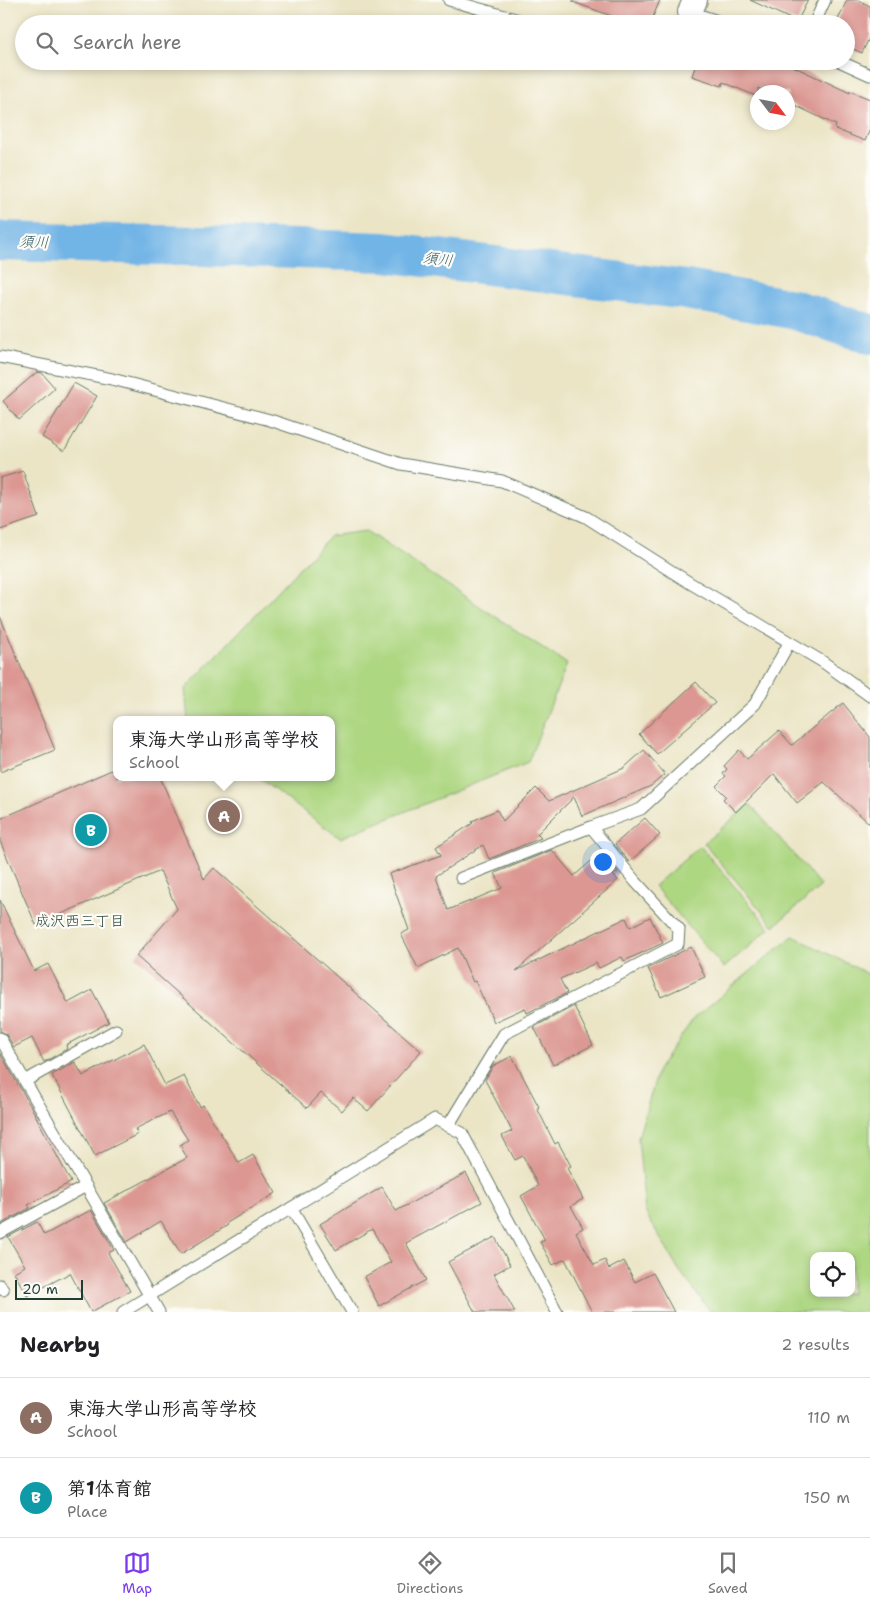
<!DOCTYPE html>
<meta charset="utf-8">
<style>
:root{--surface:#fff;--page:#f6f6f6;--text:#202124;--muted:#757577;--line:#e0e0e0;--accent:#7c3aed}
body{margin:0;font-family:"Shantell Sans","Klee One",sans-serif;background:var(--page);color:var(--text)}
.controls{position:absolute;right:15px;bottom:15px;display:grid;overflow:hidden;border-radius:10px;box-shadow:0 2px 8px #0003}
.controls button{width:45px;height:45px;display:grid;place-items:center;padding:0;border:0;border-bottom:1px solid var(--line);background:var(--surface);color:var(--text);font:25px sans-serif}
.compass{position:absolute;left:750px;top:85px;width:45px;height:45px;border-radius:50%;background:var(--surface);box-shadow:0 2px 8px #0003;rotate:122deg}
.scale{position:absolute;left:15px;bottom:12px;width:68px;box-sizing:border-box;padding-left:5px;border:2px solid #1f3d34;border-top:0;font-size:14px;line-height:18px;white-space:nowrap;color:#1f3d34;-webkit-text-stroke:4px #fdfcf7;paint-order:stroke}
.you{position:absolute;left:602px;top:861px;width:18px;height:18px;margin:-12px;border:4px solid #fff;border-radius:50%;background:#1a73e8;box-shadow:0 0 0 8px #1a73e833}
.badge{display:grid;place-items:center;width:32px;height:32px;border-radius:50%;background:var(--accent);color:#fff;font-size:16px;font-weight:700}
.pin{position:absolute;translate:-50% -50%;border:2px solid #fff;box-shadow:0 1px 5px #0006}
.popup{position:absolute;left:113px;top:716px;width:222px;height:65px;box-sizing:border-box;display:grid;place-content:center;border-radius:10px;background:var(--surface);filter:drop-shadow(0 1px 4px #0005);font-size:16px;white-space:nowrap;color:var(--muted)}
.popup b{font-size:19px;color:var(--text)}
.popup::after{content:'';position:absolute;left:50%;top:100%;margin-left:-10px;border:10px solid transparent;border-top-color:var(--surface)}
.list{margin:0;padding:0;list-style:none}
h2{display:flex;justify-content:space-between;align-items:center;height:65px;margin:0;padding:0 20px;font-size:21px}
h2 small{font-size:16px;font-weight:400;color:var(--muted)}
.list li{display:grid;grid-template-columns:32px 1fr auto;gap:15px;align-items:center;box-sizing:border-box;height:80px;padding:0 20px;border-top:1px solid var(--line)}
.list b{display:block;font-size:19px;white-space:nowrap}
.list p{margin:0;font-size:16px;white-space:nowrap;color:var(--muted)}
.list em{font-size:16px;font-style:normal;color:var(--muted)}
.icon{flex:none;width:28px;height:28px;fill:none;stroke:currentColor;stroke-width:2;stroke-linecap:round;stroke-linejoin:round}
.map{position:relative;flex:none;width:870px;height:1312px;overflow:hidden}
.search{position:absolute;background:var(--surface);box-shadow:0 2px 8px #0003;left:15px;right:15px;top:15px;height:55px;display:flex;align-items:center;gap:12px;box-sizing:border-box;padding:0 18px;border-radius:28px;color:var(--muted);font-size:19px}
.sheet{height:225px;background:var(--surface)}
nav{display:flex;justify-content:space-around;align-items:center;box-sizing:border-box;height:70px;border-top:1px solid var(--line);background:var(--surface);font-size:14px;color:var(--muted)}
nav a{display:grid;justify-items:center;gap:2px}
nav .on{color:var(--accent)}
.map>svg:first-child{display:block}
.green{fill:#aed782;stroke:#668a5b;fill-rule:evenodd}
.lines{fill:none;stroke-linecap:round;stroke-linejoin:round}
.river{stroke:#71b4e6;stroke-width:40}
.building{fill:#dc9792}
.lane-casing{stroke:#667867;stroke-width:13}
.street-casing{stroke:#667867;stroke-width:26}
.lane{stroke:#fff;stroke-width:11}
.street{stroke:#fff;stroke-width:24}
.labels{text-anchor:middle;stroke-width:4.5;stroke-linejoin:round;paint-order:stroke}
.water-label{font-size:15px;font-style:italic;fill:#386169;stroke:#fdfcf7}
.neighbourhood-label{font-size:15px;fill:#1f3d34;stroke:#fdfcf7}
</style>
<div class="map">
<svg width="870" height="1312" viewBox="0 0 870 1312">
<rect width="100%" height="100%" fill="#fdfcf7"/>
<filter id="ink" filterUnits="userSpaceOnUse"><feTurbulence type="fractalNoise" baseFrequency=".02" numOctaves="2"/><feDisplacementMap in="SourceGraphic" scale="10" xChannelSelector="R" yChannelSelector="G"/><feConvolveMatrix kernelMatrix="1 2 1 2 8 2 1 2 1" color-interpolation-filters="sRGB"/></filter>
<filter id="wash" filterUnits="userSpaceOnUse"><feTurbulence type="fractalNoise" baseFrequency=".0096" numOctaves="4" result="noise"/><feDisplacementMap in="SourceGraphic" scale="20" xChannelSelector="R" yChannelSelector="G"/><feGaussianBlur stdDeviation="1.12" result="paint"/><feColorMatrix in="noise" values="0 0 0 0 0 0 0 0 0 0 0 0 0 0 0 0 0 1.4 0 .05"/><feComposite in="paint" operator="in"/></filter>
<g filter="url(#wash)">
<rect width="100%" height="100%" fill="#ebe5c6"/>
<g class="green">
<path d="M366,531L567,664L528,762L340,838L257,777H332V720H188L185,689L330,536Z"/>
<path d="M750,804L821,886L774,926L704,843Z"/>
<path d="M700,846L770,928L724,968L654,886Z"/>
<path d="M793,936L870,975V1312H711L679,1270L645,1212L638,1138L658,1070L693,1019ZM814,1256H851V1293H814Z"/>
</g>
<g class="lines">
<path class="river" d="M0,241L237,247L384,252L687,290L792,309L870,334"/>
</g>
<g id="blocks">
<g class="building">
<path d="M573,0H660L650,24H615L617,18L573,2Z"/>
<path d="M750,0H808L797,22Z"/>
<path d="M847,0H858L870,6V36L862,53L846,46V24H836Z"/>
<path d="M697,61H782L850,93V91L870,99V129L865,141L835,129L836,125L788,102V92H767L758,88V97L723,82L722,86L692,76Z"/>
<path d="M37,372L42,373L55,388L19,420L3,401Z"/>
<path d="M74,383L97,396L64,451L42,437Z"/>
<path d="M23,471L39,517L0,530V478Z"/>
<path d="M0,616L55,750L0,772Z"/>
<path d="M696,682L715,703L657,754L639,734Z"/>
<path d="M843,703L870,737V824L824,782L797,803L774,774L736,812L723,799L726,796L716,786L726,776L723,774L727,769L724,766L739,750L747,759L779,731L792,745Z"/>
<path d="M644,750L665,774L651,786L582,816L574,797L537,834L541,838L489,859L483,845L436,876L448,910L502,888L495,873L552,850L574,876L597,856L599,859L604,854L618,872L613,875L618,880L516,971L626,918L630,927L650,917L663,943L624,961L622,957L599,968L596,963L560,979L567,993L527,1013L525,1008L494,1022L475,981L473,982L458,948L418,968L401,934L409,930L389,874L441,855L436,847L473,823L472,821L497,810L503,821L536,788L549,801L624,768Z"/>
<path d="M116,768V777H160L204,879L214,868L421,1051L368,1111L353,1098L342,1111L321,1093L307,1108L136,956L177,909L160,871L36,925L0,841V819Z"/>
<path d="M645,818L660,835L629,862L615,844Z"/>
<path d="M0,900L34,971L48,964L68,1003L92,990L109,1022L66,1045L67,1049L44,1062L32,1038L14,1047L6,1034L0,1031Z"/>
<path d="M691,947L705,977L661,997L648,968Z"/>
<path d="M574,1006L593,1045L553,1065L534,1027Z"/>
<path d="M144,1044L165,1085L184,1076L200,1107L203,1105L239,1163L253,1155L276,1193L227,1223L228,1225L181,1254L161,1221L127,1242L104,1203L187,1158L180,1145L188,1140L170,1112L135,1129L138,1134L95,1156L52,1075L75,1062L83,1076Z"/>
<path d="M0,1053L30,1105L71,1182L28,1205L30,1208L1,1224L0,1221Z"/>
<path d="M512,1056L539,1107L537,1108L555,1144L558,1142L571,1166L567,1168L583,1199L571,1206L583,1228L576,1232L594,1265L605,1260L609,1269L624,1261L635,1282L653,1273L674,1312H592L565,1259L553,1265L540,1242L545,1240L521,1196L538,1186L523,1156L515,1160L502,1136L512,1131L485,1080L493,1066Z"/>
<path d="M466,1173L482,1202L406,1243L426,1280L379,1306L364,1277L391,1262L372,1229L336,1250L320,1224L382,1187L396,1211Z"/>
<path d="M91,1210L114,1250L108,1253L130,1291L91,1312L70,1273L27,1296L14,1272L25,1266L8,1237L37,1222L44,1235Z"/>
<path d="M495,1237L510,1265L494,1274L515,1312H475L448,1262Z"/>
</g>
</g>
</g>
<g filter="url(#ink)">
<use href="#blocks" fill-opacity="0" stroke="#667867" stroke-width="1"/>
<g class="lines">
<g class="lane-casing">
<g id="lane">
<path d="M449,0L533,24"/>
<path d="M684,24L690,12L727,24"/>
<path d="M814,24L825,0"/>
<path d="M839,61L870,75"/>
<path d="M0,357L112,379L270,420L401,464L502,481L586,517L690,583L823,662L870,696"/>
<path d="M461,878L591,827L641,809L755,704L789,643"/>
<path d="M0,1038L159,1312"/>
<path d="M25,1081L116,1030"/>
<path d="M448,1126L504,1034L678,944L679,929L635,881L591,827"/>
<path d="M291,1208L352,1312"/>
<path d="M0,1233L86,1186"/>
<path d="M0,1285L3,1290"/>
<path d="M123,1312L435,1119L462,1133L557,1312"/>
</g>
</g>
<g class="street-casing">
<path id="street" d="M690,12L695,0"/>
</g>
<use href="#lane" class="lane"/>
<use href="#street" class="street"/>
</g>
</g>
<g class="labels">
<g class="water-label">
<text transform="translate(34 242) rotate(2)" y="5">須川</text>
<text transform="translate(438 259) rotate(7)" y="5">須川</text>
</g>
<g class="neighbourhood-label">
<text x="80" y="926">成沢西三丁目</text>
</g>
</g>
</svg>
<div class="controls">
<button><svg class="icon" aria-label="locate" viewBox="0 0 24 24"><circle cx="12" cy="12" r="6"/><path d="M12 2v4M12 18v4M2 12h4M18 12h4"/></svg></button>
</div>
<svg class="compass" viewBox="-18 -18 36 36"><path d="M0-13l5 13h-10z" fill="#e53935"/><path d="M0 13l5-13h-10z" fill="#757577"/></svg>
<div class="scale">20 m</div>
<div class="you"></div>
<div class="pin badge" style="left:224px;top:816px;background:#8d6e63">A</div>
<div class="popup"><b>東海大学山形高等学校</b>School</div>
<div class="pin badge" style="left:91px;top:830px;background:#0f9aa8">B</div>
<div class="search"><svg class="icon" aria-label="search" viewBox="0 0 24 24"><circle cx="10" cy="10" r="6"/><path d="M15 15l6 6"/></svg>Search here</div>
</div>
<section class="sheet">
<h2>Nearby<small>2 results</small></h2>
<ul class="list">
<li><span class="badge" style="background:#8d6e63">A</span><div><b>東海大学山形高等学校</b><p>School</p></div><em>110 m</em></li>
<li><span class="badge" style="background:#0f9aa8">B</span><div><b>第1体育館</b><p>Place</p></div><em>150 m</em></li>
</ul>
</section>
<nav>
<a class="on"><svg class="icon" aria-label="map" viewBox="0 0 24 24"><path d="M3 6l6-2 6 2 6-2v14l-6 2-6-2-6 2zM9 4v14M15 6v14"/></svg>Map</a>
<a><svg class="icon" aria-label="directions" viewBox="0 0 24 24"><path d="M12 3l9 9-9 9-9-9zM9 14v-3h6M13 9l2 2-2 2"/></svg>Directions</a>
<a><svg class="icon" aria-label="saved" viewBox="0 0 24 24"><path d="M7 4h10v16l-5-4-5 4z"/></svg>Saved</a>
</nav>
